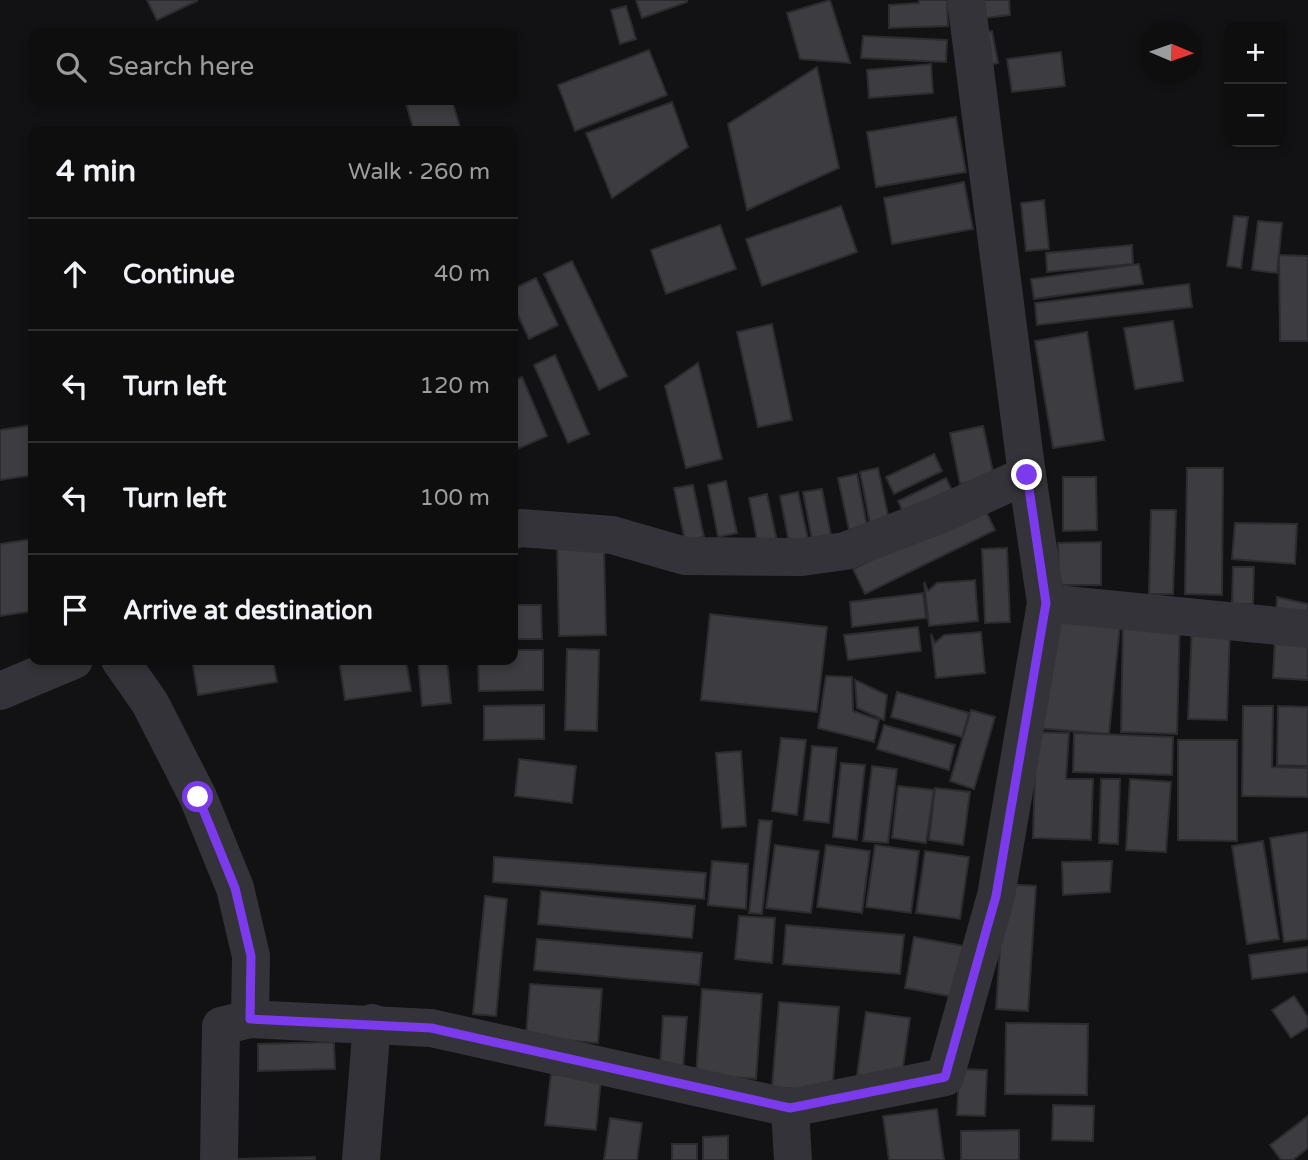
<!DOCTYPE html>
<meta charset="utf-8">
<style>
:root{--surface:#0e0e0f;--page:#1c1c1d;--text:#f1f3f6;--muted:#9b9c9e;--line:#2e2e2f}
body{margin:0;font-family:"Varela Round",sans-serif;background:var(--page);color:var(--text)}
.controls{position:absolute;right:21px;top:21px;display:grid;overflow:hidden;border-radius:14px;box-shadow:0 4px 10px #0003}
.controls button{width:63px;height:63px;display:grid;place-items:center;padding:0;border:0;border-bottom:2px solid var(--line);background:var(--surface);color:var(--text);font:35px sans-serif}
.compass{position:absolute;left:1140px;top:21px;width:63px;height:63px;border-radius:50%;background:var(--surface);box-shadow:0 4px 10px #0003;rotate:92deg}
.stop{position:absolute;width:21px;height:21px;margin:-16px;border:5px solid #7c3aed;border-radius:50%;background:#fff}
.stop.end{background:#7c3aed;border-color:#fff;box-shadow:0 2px 7px #0008}
.list{margin:0;padding:0;list-style:none}
h2{display:flex;justify-content:space-between;align-items:center;height:91px;margin:0;padding:0 28px;font-size:30px}
h2 small{font-size:23px;font-weight:400;color:var(--muted)}
.list li{display:grid;grid-template-columns:46px 1fr auto;gap:21px;align-items:center;box-sizing:border-box;height:112px;padding:0 28px;border-top:2px solid var(--line)}
.list b{display:block;font-size:26px;white-space:nowrap}
.list em{font-size:23px;font-style:normal;color:var(--muted)}
.icon{flex:none;width:38px;height:38px;fill:none;stroke:currentColor;stroke-width:2;stroke-linecap:round;stroke-linejoin:round}
.map{position:relative;flex:none;width:1308px;height:1160px;overflow:hidden}
.search{position:absolute;background:var(--surface);box-shadow:0 4px 10px #0003;left:28px;top:28px;width:490px;height:77px;display:flex;align-items:center;gap:18px;box-sizing:border-box;padding:0 24px;border-radius:14px;color:var(--muted);font-size:26px}
.panel{position:absolute;background:var(--surface);box-shadow:0 4px 10px #0003;left:28px;top:126px;width:490px;height:539px;border-radius:14px}
.map>svg:first-child{display:block}
.building{fill:#3c3c41;stroke:#2c2c30;stroke-width:2}
.lines{fill:none;stroke-linecap:round;stroke-linejoin:round}
.minor{stroke:#333339;stroke-width:38}
.route{stroke:#7c3aed;stroke-width:9}
</style>
<div class="map">
<svg width="1308" height="1160" viewBox="0 0 1308 1160">
<rect width="100%" height="100%" fill="#121214"/>
<g class="building">
<path d="M147,0H197V1L157,20Z"/>
<path d="M636,0H687V2L642,18Z"/>
<path d="M830,0L850,63L800,59L787,13Z"/>
<path d="M919,0H947L948,26L889,28V5L919,3Z"/>
<path d="M983,0H1009L1010,15L985,18Z"/>
<path d="M626,6L636,39L620,44L611,10Z"/>
<path d="M992,31L998,63L981,66L975,33Z"/>
<path d="M863,36L947,40L946,62L861,58Z"/>
<path d="M649,50L667,95L575,131L558,85Z"/>
<path d="M1061,52L1065,86L1012,92L1007,59Z"/>
<path d="M931,64L933,93L869,98L867,70Z"/>
<path d="M817,67L839,168L747,210L728,124Z"/>
<path d="M405,100H452L461,131H414Z"/>
<path d="M672,102L688,147L612,198L586,133Z"/>
<path d="M956,117L966,172L876,187L867,132Z"/>
<path d="M964,182L973,229L892,244L884,198Z"/>
<path d="M1044,200L1049,249L1026,251L1021,203Z"/>
<path d="M841,206L857,252L762,286L746,239Z"/>
<path d="M1234,216L1248,217L1241,268L1227,266Z"/>
<path d="M1258,221L1282,223L1277,273L1252,270Z"/>
<path d="M720,225L736,269L666,294L651,250Z"/>
<path d="M1132,245L1133,264L1047,272L1046,253Z"/>
<path d="M1279,255L1308,256V341H1280Z"/>
<path d="M572,261L627,376L599,390L544,274Z"/>
<path d="M1139,264L1143,284L1034,299L1031,279Z"/>
<path d="M536,278L558,325L529,339L513,305V289Z"/>
<path d="M1189,284L1192,307L1037,325L1035,303Z"/>
<path d="M1173,321L1183,381L1135,389L1124,328Z"/>
<path d="M772,324L792,420L758,427L737,332Z"/>
<path d="M1087,332L1104,440L1053,448L1035,341Z"/>
<path d="M555,355L589,434L568,443L534,365Z"/>
<path d="M698,363L722,459L686,468L665,386Z"/>
<path d="M522,377L547,436L513,451V381Z"/>
<path d="M33,425V475L0,480V430Z"/>
<path d="M983,426L994,476L960,484L950,433Z"/>
<path d="M934,454L942,471L894,494L886,477Z"/>
<path d="M878,468L889,520L870,524L860,472Z"/>
<path d="M1187,468H1223L1222,595L1185,594Z"/>
<path d="M857,474L867,526L849,530L838,478Z"/>
<path d="M1063,477H1096L1097,530L1063,531Z"/>
<path d="M946,478L954,495L906,518L898,501Z"/>
<path d="M726,481L737,533L718,537L708,485Z"/>
<path d="M693,485L704,537L685,541L674,488Z"/>
<path d="M822,489L832,541L813,545L803,492Z"/>
<path d="M798,492L809,544L790,548L780,496Z"/>
<path d="M767,494L778,546L759,550L749,498Z"/>
<path d="M983,505L995,530L865,594L853,569Z"/>
<path d="M1151,510H1176L1173,594H1149Z"/>
<path d="M1235,523L1297,524L1295,564L1232,559Z"/>
<path d="M557,538L604,548L606,635L559,636Z"/>
<path d="M33,539V611L0,616V544Z"/>
<path d="M1101,542V585H1059L1058,543Z"/>
<path d="M1007,548L1010,622L985,623L982,549Z"/>
<path d="M1233,567H1254L1253,604H1232Z"/>
<path d="M975,580L978,621L929,626L924,582L928,591L937,583Z"/>
<path d="M923,593L926,618L852,627L850,602Z"/>
<path d="M1277,597L1308,604V680L1273,678Z"/>
<path d="M513,605H541L542,639H513Z"/>
<path d="M1047,609L1121,616L1109,734L1035,728Z"/>
<path d="M710,614L827,627L817,712L701,700Z"/>
<path d="M1123,618H1180L1177,734L1121,732Z"/>
<path d="M1192,626L1230,627L1227,720L1188,719Z"/>
<path d="M918,627L921,651L848,660L844,635Z"/>
<path d="M981,632L985,673L936,678L931,634L935,643L944,635Z"/>
<path d="M567,649L599,650L597,731L565,730Z"/>
<path d="M513,650H543V690L479,691L478,660H513Z"/>
<path d="M192,660H273L277,682L198,695Z"/>
<path d="M339,660H406L411,691L345,700Z"/>
<path d="M418,660H447L451,703L422,706Z"/>
<path d="M826,676L852,677L853,711L879,720L874,742L818,728Z"/>
<path d="M855,680L887,695L884,720L857,708Z"/>
<path d="M897,692L969,713L962,737L891,717Z"/>
<path d="M544,705V739L484,740V706Z"/>
<path d="M1243,706H1273L1272,767L1308,768V797L1242,796Z"/>
<path d="M1278,706L1308,707V766L1277,765Z"/>
<path d="M971,710L995,717L974,789L950,781Z"/>
<path d="M884,725L955,745L949,770L877,749Z"/>
<path d="M1036,732L1069,733L1066,779H1093L1091,840L1033,838Z"/>
<path d="M1074,733L1173,737L1172,775L1073,772Z"/>
<path d="M781,738L806,740L797,815L772,811Z"/>
<path d="M1178,740H1237V841L1178,840Z"/>
<path d="M812,746L837,748L829,823L804,820Z"/>
<path d="M741,751L746,826L722,828L716,753Z"/>
<path d="M519,759L576,766L572,803L515,796Z"/>
<path d="M841,763L865,765L857,840L833,837Z"/>
<path d="M872,766L897,769L888,843L863,841Z"/>
<path d="M1101,779H1120L1118,844L1099,843Z"/>
<path d="M1130,779L1171,782L1166,852L1126,850Z"/>
<path d="M898,786L934,790L926,843L892,838Z"/>
<path d="M935,788L970,792L963,845L929,840Z"/>
<path d="M759,820L772,821L762,914L749,913Z"/>
<path d="M1308,832V939L1284,942L1270,838Z"/>
<path d="M1263,841L1279,939L1247,944L1232,846Z"/>
<path d="M775,845L819,851L811,913L766,908Z"/>
<path d="M826,845L870,851L862,913L817,907Z"/>
<path d="M875,845L919,851L911,913L866,907Z"/>
<path d="M925,851L969,857L960,919L916,913Z"/>
<path d="M494,857L706,873L704,899L493,882Z"/>
<path d="M712,861L748,864L746,909L708,905Z"/>
<path d="M1112,861L1110,892L1063,895L1062,862Z"/>
<path d="M1004,884L1036,886L1028,1011L996,1009Z"/>
<path d="M541,891L695,906L692,938L538,924Z"/>
<path d="M485,896L507,899L496,1016L473,1014Z"/>
<path d="M739,916L775,918L772,963L735,959Z"/>
<path d="M786,925L904,935L900,974L783,964Z"/>
<path d="M914,937L964,946L954,997L905,988Z"/>
<path d="M537,939L702,953L699,985L534,970Z"/>
<path d="M1308,947V972L1252,979L1249,955Z"/>
<path d="M530,984L602,989L598,1043L526,1037Z"/>
<path d="M702,989L762,994L756,1079L696,1074Z"/>
<path d="M1294,996L1308,1017V1027L1291,1038L1272,1010Z"/>
<path d="M779,1002L839,1007L832,1092L772,1087Z"/>
<path d="M866,1012L910,1018L901,1081L857,1075Z"/>
<path d="M663,1016L687,1017L683,1068L660,1067Z"/>
<path d="M1006,1023L1088,1024L1087,1095L1005,1094Z"/>
<path d="M334,1042L335,1069L258,1071V1044Z"/>
<path d="M959,1069L987,1070L985,1116L957,1115Z"/>
<path d="M551,1074L601,1079L596,1130L545,1125Z"/>
<path d="M1053,1105L1094,1106L1093,1141L1052,1140Z"/>
<path d="M937,1109L944,1160H889L883,1116Z"/>
<path d="M1308,1116V1148L1293,1160H1281L1270,1145Z"/>
<path d="M610,1118L642,1123L637,1160H604Z"/>
<path d="M1019,1130V1160H961V1131Z"/>
<path d="M728,1136V1160H703V1137Z"/>
<rect x="672" y="1144" width="25" height="16"/>
<path d="M315,1157V1160H239V1159Z"/>
</g>
<g class="lines">
<g class="minor">
<path d="M513,530L521,528L612,535L685,556L802,557L845,551L939,515L1027,475"/>
<path d="M1046,603L1308,629"/>
<path d="M120,660L150,703L198,797L235,888L251,956L250,1019L431,1028L790,1108"/>
<path d="M0,691L74,660"/>
<path d="M219,1160L221,1026L250,1019"/>
<path d="M361,1160L372,1023"/>
<path d="M793,1160L790,1108L945,1077L996,896L1046,603L1027,475L966,0"/>
</g>
</g>
<g class="lines">
<path class="route" d="M198,797L235,888L251,956L250,1019L431,1028L790,1108L945,1077L996,896L1046,603L1027,475"/>
</g>
</svg>
<div class="controls">
<button>+</button>
<button>−</button>
</div>
<svg class="compass" viewBox="-18 -18 36 36"><path d="M0-13l5 13h-10z" fill="#e53935"/><path d="M0 13l5-13h-10z" fill="#9b9c9e"/></svg>
<div class="stop" style="left:198px;top:797px"></div>
<div class="stop end" style="left:1027px;top:475px"></div>
<div class="search"><svg class="icon" aria-label="search" viewBox="0 0 24 24"><circle cx="10" cy="10" r="6"/><path d="M15 15l6 6"/></svg>Search here</div>
<section class="panel">
<h2>4 min<small>Walk · 260 m</small></h2>
<ul class="list">
<li><svg class="icon" aria-label="ahead" viewBox="0 0 24 24"><path d="M12 20V5M6 11l6-6 6 6"/></svg><div><b>Continue</b></div><em>40 m</em></li>
<li><svg class="icon" aria-label="left" viewBox="0 0 24 24"><path d="M17 20v-9H6M10 6l-5 5 5 5"/></svg><div><b>Turn left</b></div><em>120 m</em></li>
<li><svg class="icon" aria-label="left" viewBox="0 0 24 24"><path d="M17 20v-9H6M10 6l-5 5 5 5"/></svg><div><b>Turn left</b></div><em>100 m</em></li>
<li><svg class="icon" aria-label="arrive" viewBox="0 0 24 24"><path d="M6 21V4h12l-3 4 3 4H6"/></svg><div><b>Arrive at destination</b></div></li>
</ul>
</section>
</div>
